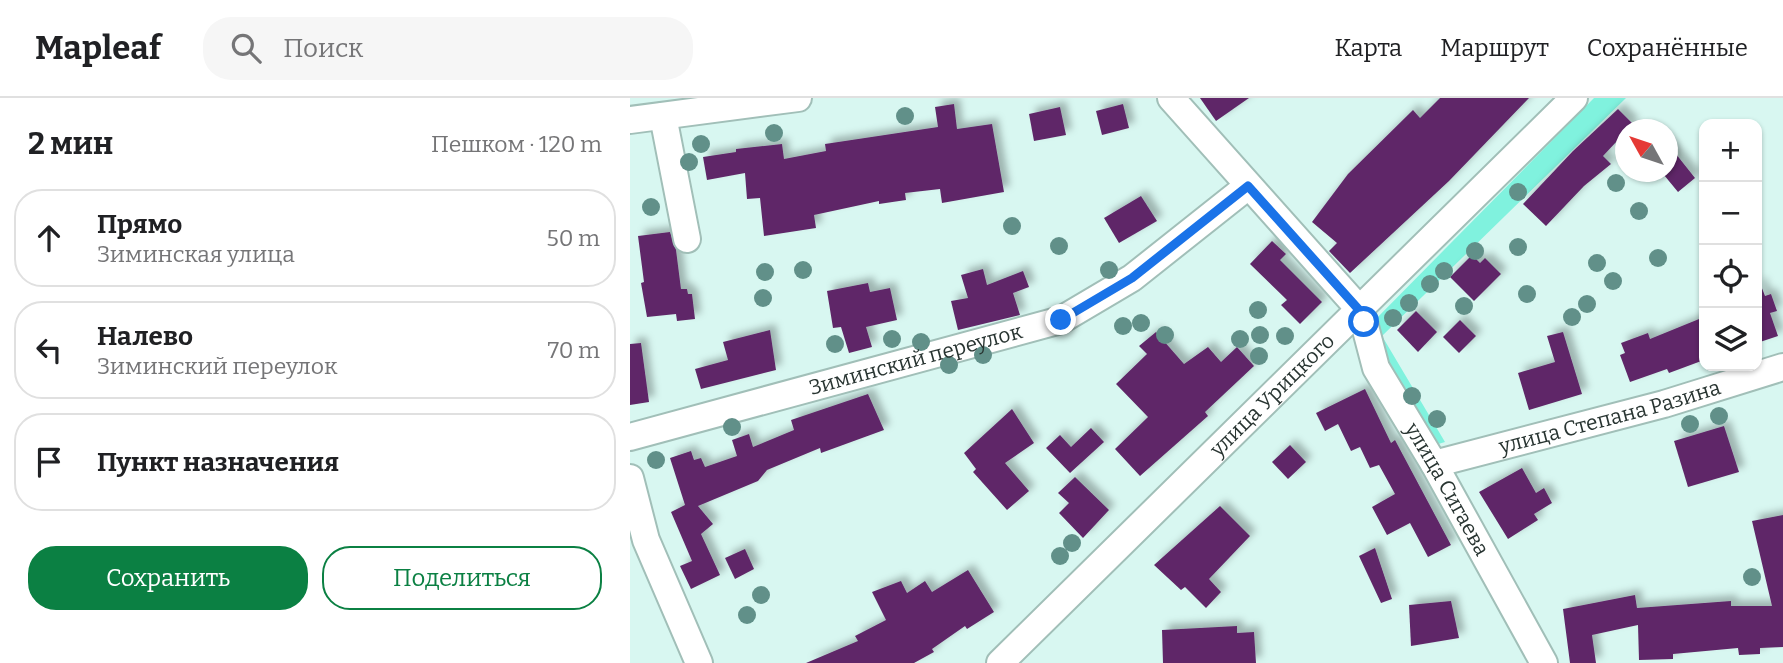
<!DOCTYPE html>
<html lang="ru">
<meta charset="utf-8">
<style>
:root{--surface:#fff;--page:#f6f6f6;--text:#202124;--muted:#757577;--line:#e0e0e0;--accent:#0b8043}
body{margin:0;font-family:Bitter,serif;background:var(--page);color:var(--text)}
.controls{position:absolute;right:21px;top:21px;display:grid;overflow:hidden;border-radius:14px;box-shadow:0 2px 5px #0004}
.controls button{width:63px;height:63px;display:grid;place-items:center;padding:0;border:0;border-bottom:2px solid var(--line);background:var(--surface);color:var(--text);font:35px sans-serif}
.compass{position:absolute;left:985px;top:21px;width:63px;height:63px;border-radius:50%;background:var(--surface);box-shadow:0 2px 5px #0004;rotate:310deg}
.stop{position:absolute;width:21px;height:21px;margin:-16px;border:5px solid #1a73e8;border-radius:50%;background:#fff}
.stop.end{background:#1a73e8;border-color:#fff;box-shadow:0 2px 7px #0008}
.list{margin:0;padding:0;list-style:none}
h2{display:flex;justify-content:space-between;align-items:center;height:91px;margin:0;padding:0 28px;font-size:30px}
h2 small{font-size:23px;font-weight:400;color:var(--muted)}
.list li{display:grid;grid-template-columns:46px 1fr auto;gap:21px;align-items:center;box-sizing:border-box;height:98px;margin:0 14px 14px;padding:0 14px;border:2px solid var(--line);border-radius:28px}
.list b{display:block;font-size:26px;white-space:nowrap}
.list p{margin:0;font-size:23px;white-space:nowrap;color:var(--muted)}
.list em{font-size:23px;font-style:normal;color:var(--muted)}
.actions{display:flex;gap:14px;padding:21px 28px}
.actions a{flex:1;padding:16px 0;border:2px solid var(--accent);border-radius:28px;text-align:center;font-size:24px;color:var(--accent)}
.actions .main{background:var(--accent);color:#fff}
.icon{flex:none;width:38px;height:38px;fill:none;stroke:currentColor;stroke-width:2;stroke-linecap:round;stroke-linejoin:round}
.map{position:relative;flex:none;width:1153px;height:565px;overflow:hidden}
header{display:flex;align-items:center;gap:42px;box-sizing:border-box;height:98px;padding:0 35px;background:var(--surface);border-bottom:2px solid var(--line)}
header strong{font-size:33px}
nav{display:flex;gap:38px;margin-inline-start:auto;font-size:24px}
.search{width:490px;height:63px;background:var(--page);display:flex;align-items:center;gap:18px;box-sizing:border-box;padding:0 24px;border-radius:28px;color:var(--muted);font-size:26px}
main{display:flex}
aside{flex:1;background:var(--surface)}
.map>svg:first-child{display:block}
.green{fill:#80f2de}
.building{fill:#5f2867;filter:url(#shadow)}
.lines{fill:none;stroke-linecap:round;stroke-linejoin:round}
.minor-casing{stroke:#a1bfb8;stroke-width:30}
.minor{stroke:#fff;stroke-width:26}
.tree{fill:#619089}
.route{stroke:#1a73e8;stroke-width:9}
.labels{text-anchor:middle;stroke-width:7;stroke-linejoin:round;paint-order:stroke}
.street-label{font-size:21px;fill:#283431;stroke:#f8fefd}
</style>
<header>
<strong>Mapleaf</strong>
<div class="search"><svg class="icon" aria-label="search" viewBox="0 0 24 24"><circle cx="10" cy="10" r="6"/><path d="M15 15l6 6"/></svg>Поиск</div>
<nav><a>Карта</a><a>Маршрут</a><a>Сохранённые</a></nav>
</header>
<main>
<aside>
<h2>2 мин<small>Пешком · 120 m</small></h2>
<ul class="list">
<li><svg class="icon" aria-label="ahead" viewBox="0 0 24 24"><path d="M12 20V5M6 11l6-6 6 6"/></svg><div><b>Прямо</b><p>Зиминская улица</p></div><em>50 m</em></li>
<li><svg class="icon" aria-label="left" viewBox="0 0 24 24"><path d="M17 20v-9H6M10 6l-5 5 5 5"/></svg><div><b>Налево</b><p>Зиминский переулок</p></div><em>70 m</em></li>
<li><svg class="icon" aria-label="arrive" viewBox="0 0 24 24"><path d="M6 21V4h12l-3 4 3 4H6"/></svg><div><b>Пункт назначения</b></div></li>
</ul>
<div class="actions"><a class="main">Сохранить</a><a>Поделиться</a></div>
</aside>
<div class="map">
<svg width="1153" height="565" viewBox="0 0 1153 565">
<defs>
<filter id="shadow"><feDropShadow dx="6" dy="-6" stdDeviation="3.5" flood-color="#0004"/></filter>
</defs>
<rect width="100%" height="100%" fill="#d8f7f1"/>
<path class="green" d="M964,0H996L752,238L815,344L805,347L738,229Z"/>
<g class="building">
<path d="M570,0H619L586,23Z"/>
<path d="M810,0H899L819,83L720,175L699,153L707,145L682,124L718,76L783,12L790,20Z"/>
<path d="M324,6L327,31L362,26L374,94L312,105L310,91L275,95L276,102L249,106V103L184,117L186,130L134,138L130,100L117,101L115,75L77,82L73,59L106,54V51L152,46L154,61L196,53L195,46L308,29L305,9Z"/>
<path d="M493,6L499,30L472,37L466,13Z"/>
<path d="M430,9L436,37L404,43L399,16Z"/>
<path d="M988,11L1003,26L973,58L981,66L954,88L916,128L893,106L943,53Z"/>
<path d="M1038,46L1065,80L1048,94L1034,77L1038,74Z"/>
<path d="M511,98L527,123L489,145L474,120Z"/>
<path d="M40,134L46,152L51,191H57L58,196H62L65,221L47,223L46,216L17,219L11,185L14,184L8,138Z"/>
<path d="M642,143L656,156L650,162L692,204L670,226L651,207L657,202L620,166Z"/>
<path d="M842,157L850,165L855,160L871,176L844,203L820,179Z"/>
<path d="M353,171L357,187L393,173L399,189L383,195L390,217L328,232L321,203L338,200L331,177Z"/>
<path d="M238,185L240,194L260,190L267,222L236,229L242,249L219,255L211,229L203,230L197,193Z"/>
<path d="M1130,185L1135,198L1141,196L1147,213L1140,215L1148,238L1127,245V186Z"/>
<path d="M786,213L807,234L788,254L767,232Z"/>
<path d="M1074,219V262L1039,275L1037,271L1000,284L990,257L995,255L991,245L1018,235L1020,241Z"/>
<path d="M830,222L846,238L829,255L813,239Z"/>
<path d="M140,232L146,272L71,291L65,271L98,262L93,244Z"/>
<path d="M526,234L554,266L578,249L591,264L607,249L624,268L575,314L578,318L510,378L485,351L518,319L486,286L517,256L509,248Z"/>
<path d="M933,234L952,296L899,312L888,275L925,264L917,238Z"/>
<path d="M11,245L19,304L0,307V246Z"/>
<path d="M735,291L761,345L765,342L821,447L798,459L780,425L757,437L742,409L765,396L749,367L740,370L730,349L721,353L708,326L695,333L686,315Z"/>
<path d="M238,296L254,332L191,355L190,350L137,372L128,383L68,408L83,426L71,436L90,477L61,491L50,468L62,463L41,414L55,407L40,360L61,353L64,362L71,360L75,369L107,358L102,342L119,336L123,349L164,332L161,322Z"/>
<path d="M382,311L404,345L375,365L399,393L377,412L343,374L346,371L334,355Z"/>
<path d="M1094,328L1109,374L1058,389L1044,343Z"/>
<path d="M461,330L474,344L440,375L416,350L430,337L441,349Z"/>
<path d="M660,347L676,364L658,381L642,364Z"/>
<path d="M892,370L906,395L914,390L922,405L904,416L908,422L878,441L849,394Z"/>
<path d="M445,379L479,412L453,440L429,415L439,405L428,395Z"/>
<path d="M590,408L620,438L579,481L591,494L576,510L555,489L551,492L524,467Z"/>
<path d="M1153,417V549L1130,550V556L1109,557L1108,550L1043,556V561L1009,562L1008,527L962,537L966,565H940L933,511L1005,497L1007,510L1101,503V508H1142L1122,423Z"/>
<path d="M745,450L762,501L751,505L729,458Z"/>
<path d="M115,451L124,471L105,481L95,460Z"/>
<path d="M338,472L364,514L337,531L335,528L302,551L304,554L284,565H176L228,543L225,538L256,522L242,494L271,483L277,495L295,483L302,494Z"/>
<path d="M821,503L829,540L781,548L779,507Z"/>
<path d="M607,528V535L624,534L626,565H533L532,532Z"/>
</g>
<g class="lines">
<g class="minor-casing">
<g id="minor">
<path id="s1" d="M541,0L731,213L746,270L804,366L914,565"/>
<path d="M33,18L57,141"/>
<path d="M0,22L168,0"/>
<path id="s2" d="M0,339L431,222L502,180L618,88"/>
<path id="s3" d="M804,366L1034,306L1153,269"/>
<path d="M0,380L16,442L69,565"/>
<path id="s4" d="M370,565L944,0"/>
</g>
</g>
<use href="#minor" class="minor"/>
</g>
<g class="tree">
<circle cx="275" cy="18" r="9"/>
<circle cx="144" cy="35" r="9"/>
<circle cx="71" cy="46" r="9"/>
<circle cx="59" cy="64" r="9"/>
<circle cx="986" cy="85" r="9"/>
<circle cx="888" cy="94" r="9"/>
<circle cx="21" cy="109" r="9"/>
<circle cx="1009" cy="113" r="9"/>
<circle cx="382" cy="128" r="9"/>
<circle cx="429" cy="148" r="9"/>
<circle cx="888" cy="149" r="9"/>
<circle cx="845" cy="153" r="9"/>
<circle cx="1028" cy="160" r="9"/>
<circle cx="967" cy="165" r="9"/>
<circle cx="173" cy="172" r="9"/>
<circle cx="479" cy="172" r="9"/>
<circle cx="814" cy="173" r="9"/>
<circle cx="135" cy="174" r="9"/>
<circle cx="983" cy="183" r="9"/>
<circle cx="800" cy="186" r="9"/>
<circle cx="897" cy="196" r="9"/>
<circle cx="133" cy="200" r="9"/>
<circle cx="779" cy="205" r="9"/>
<circle cx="957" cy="206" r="9"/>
<circle cx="834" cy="208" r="9"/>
<circle cx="628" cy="212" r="9"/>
<circle cx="942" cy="219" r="9"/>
<circle cx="763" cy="220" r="9"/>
<circle cx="511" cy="225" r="9"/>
<circle cx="493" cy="228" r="9"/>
<circle cx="535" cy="237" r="9"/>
<circle cx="630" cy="237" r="9"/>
<circle cx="655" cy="238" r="9"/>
<circle cx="262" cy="241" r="9"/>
<circle cx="610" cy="241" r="9"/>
<circle cx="291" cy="244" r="9"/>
<circle cx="205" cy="246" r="9"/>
<circle cx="353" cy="257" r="9"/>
<circle cx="629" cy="258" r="9"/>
<circle cx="319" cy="267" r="9"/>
<circle cx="782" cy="298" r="9"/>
<circle cx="1089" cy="318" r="9"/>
<circle cx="807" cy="321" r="9"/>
<circle cx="1060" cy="326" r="9"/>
<circle cx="102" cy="329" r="9"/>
<circle cx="26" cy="362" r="9"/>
<circle cx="442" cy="445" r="9"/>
<circle cx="430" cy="458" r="9"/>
<circle cx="1122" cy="479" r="9"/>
<circle cx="131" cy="497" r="9"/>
<circle cx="117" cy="517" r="9"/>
</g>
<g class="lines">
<path class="route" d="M431,222L502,180L618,88L730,213L734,224"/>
</g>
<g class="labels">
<g class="street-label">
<text dy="7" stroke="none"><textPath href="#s2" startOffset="296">Зиминский переулок</textPath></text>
<text dy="7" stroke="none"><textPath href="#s4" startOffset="382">улица Урицкого</textPath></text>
<text dy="7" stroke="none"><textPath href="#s3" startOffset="182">улица Степана Разина</textPath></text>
<text dy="7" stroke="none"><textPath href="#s1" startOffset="485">улица Сигаева</textPath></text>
</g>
</g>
</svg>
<div class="controls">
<button>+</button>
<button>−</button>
<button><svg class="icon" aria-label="locate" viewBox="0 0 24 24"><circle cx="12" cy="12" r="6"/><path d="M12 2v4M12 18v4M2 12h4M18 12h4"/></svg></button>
<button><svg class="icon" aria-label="layers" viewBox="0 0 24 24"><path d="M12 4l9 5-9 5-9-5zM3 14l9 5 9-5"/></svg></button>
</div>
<svg class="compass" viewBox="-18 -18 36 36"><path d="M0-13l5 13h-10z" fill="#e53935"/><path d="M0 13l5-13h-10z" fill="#757577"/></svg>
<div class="stop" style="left:734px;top:224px"></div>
<div class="stop end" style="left:431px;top:222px"></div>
</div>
</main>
